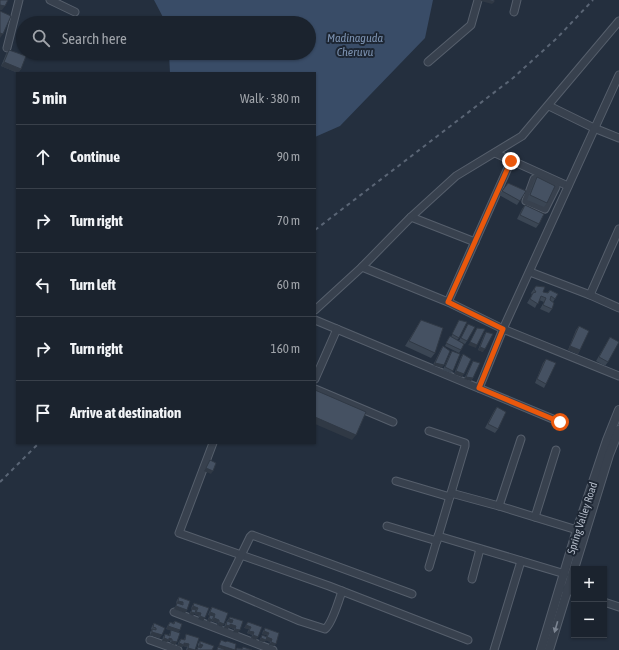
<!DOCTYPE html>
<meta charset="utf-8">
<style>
:root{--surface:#1b232e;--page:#282f3a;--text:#f1f3f6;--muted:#a0a4aa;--line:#39404a}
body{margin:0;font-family:"Asap Condensed",sans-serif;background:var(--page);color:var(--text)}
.controls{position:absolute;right:12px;bottom:12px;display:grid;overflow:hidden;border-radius:0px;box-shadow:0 1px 3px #0004}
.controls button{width:36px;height:36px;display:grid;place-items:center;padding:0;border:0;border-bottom:1px solid var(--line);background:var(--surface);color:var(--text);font:20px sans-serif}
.stop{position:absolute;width:12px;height:12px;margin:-9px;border:3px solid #ea580c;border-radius:50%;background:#fff}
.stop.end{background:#ea580c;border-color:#fff;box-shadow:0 1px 4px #0008}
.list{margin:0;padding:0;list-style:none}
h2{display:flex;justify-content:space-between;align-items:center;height:52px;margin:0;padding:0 16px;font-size:17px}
h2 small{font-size:13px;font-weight:400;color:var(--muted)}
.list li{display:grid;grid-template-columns:26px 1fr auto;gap:12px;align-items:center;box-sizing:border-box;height:64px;padding:0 16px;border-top:1px solid var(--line)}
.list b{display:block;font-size:15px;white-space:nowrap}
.list em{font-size:13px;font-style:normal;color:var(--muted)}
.icon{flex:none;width:22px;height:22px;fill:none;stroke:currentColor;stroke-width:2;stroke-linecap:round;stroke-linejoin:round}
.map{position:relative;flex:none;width:619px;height:650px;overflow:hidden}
.search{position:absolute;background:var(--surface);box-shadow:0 1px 3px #0004;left:16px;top:16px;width:300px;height:44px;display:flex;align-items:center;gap:10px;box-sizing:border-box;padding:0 14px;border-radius:22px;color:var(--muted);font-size:15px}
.panel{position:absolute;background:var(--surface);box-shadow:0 1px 3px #0004;left:16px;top:72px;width:300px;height:372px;border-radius:0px}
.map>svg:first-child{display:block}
.water{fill:#394c67}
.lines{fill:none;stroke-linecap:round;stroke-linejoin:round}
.minor-casing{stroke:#565f6c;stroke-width:9}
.tertiary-casing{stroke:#565f6c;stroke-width:10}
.minor{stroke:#38414e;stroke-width:7}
.tertiary{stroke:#38414e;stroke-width:8}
.rail{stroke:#5a6575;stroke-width:2;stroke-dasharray:4 4;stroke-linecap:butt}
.wall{fill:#3b4654}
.shaded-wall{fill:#303945}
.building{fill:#455162;stroke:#303945}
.oneway{fill:#7c8592}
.route{stroke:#ea580c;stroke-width:5}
.labels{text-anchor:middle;stroke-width:4;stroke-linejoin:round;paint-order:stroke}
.street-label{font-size:11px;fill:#b4bcc9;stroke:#1d2633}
.water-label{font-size:12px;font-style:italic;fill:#7c92b1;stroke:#1d2633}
</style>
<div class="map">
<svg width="619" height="650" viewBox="0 0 619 650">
<rect width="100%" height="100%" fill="#242f3e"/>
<path class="water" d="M154,0H433L425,38L340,126L315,137V73H170L169,53H309V23H166Z"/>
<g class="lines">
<g class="minor-casing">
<g id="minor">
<path d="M50,0L75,12"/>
<path d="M514,12L517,0"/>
<path d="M7,48L19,0"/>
<path d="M428,62L471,25L478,0"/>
<path d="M549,106L594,128L619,138"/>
<path d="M495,153L568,186"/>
<path d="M536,178L556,187L545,209L526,201L534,179Z"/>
<path d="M411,217L475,242"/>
<path d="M362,267L448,302L503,329L619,376"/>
<path d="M530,272L590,295L619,308"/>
<path d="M590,295L619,229"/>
<path d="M448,302L511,161"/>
<path d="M315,310L362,267L411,217L456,176L522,136L619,21"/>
<path d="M315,320L560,422"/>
<path d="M315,379L337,329"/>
<path d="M479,388L503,329L619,75"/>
<path d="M315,389L393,422"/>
<path d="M429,431L465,443V446L429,567"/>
<path d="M213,443L179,533L329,586L468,640"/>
<path d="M396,481L450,497"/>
<path d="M451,493L499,506L577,530"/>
<path d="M499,506L521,439"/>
<path d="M535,517L556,450"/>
<path d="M387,526L437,541"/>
<path d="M438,536L565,574"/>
<path d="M472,579L480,549"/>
<path d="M562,588L574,592"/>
<path d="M342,591C339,600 332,624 325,629L300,621L226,589V586L250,537L252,535L412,594"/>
<path d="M604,602L619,607"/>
<path d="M174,612L273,650"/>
<path d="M150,640L178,650"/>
<path d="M494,650L521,561"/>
</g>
</g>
<g class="tertiary-casing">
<g id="tertiary">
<path d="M541,650L577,530L607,440L619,410"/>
<path d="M549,650L609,455L619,430"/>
</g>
</g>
<use href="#minor" class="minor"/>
<use href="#tertiary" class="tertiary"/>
<g class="rail">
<path d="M315,230L513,78L557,38L593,0"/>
<path d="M0,482L39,443"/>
</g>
</g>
<g class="wall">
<path d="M9,50L21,69L18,73L1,66L6,54Z"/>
<path d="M537,177L547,203L544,207L527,200L534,181Z"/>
<path d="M508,183L526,191L517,205L499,195Z"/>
<path d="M525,205L539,224L536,228L517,219L522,209Z"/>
<path d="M536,286L543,292L547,293L550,290L558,294L553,302L552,309L549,313L540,309L544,302L539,300L535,308L527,303L532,295L531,293Z"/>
<path d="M421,320L435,353L431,358L405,346Z"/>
<path d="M459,320V338L457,340L461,350L459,353L445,346L448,339L450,336L451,337Z"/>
<path d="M468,324L467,341L465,344L459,341Z"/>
<path d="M579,326L580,350L578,354L568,350L576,330Z"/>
<path d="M486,332L483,352L478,350L484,335Z"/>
<path d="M610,337L608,362L605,366L596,361Z"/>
<path d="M443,346L442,368L433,365L441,349Z"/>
<path d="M452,351L453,371L451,373L443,370L450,354Z"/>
<path d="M463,354L462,377L454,374L461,357Z"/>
<path d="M546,359V384L544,388L535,383L543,363Z"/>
<path d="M473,361V378L471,381L464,379Z"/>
<path d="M497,407L498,429L495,433L485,428L494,411Z"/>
<path d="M179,597L187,610L185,613L174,609L177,604L176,603L177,600Z"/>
<path d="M194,603L205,618L203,621L198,619L199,616L195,614L196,610L193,616L189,614L192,609H191L192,606Z"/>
<path d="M212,607L224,624L222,627L217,625L218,623L212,621V620L210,622L207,621L210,615H208L210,610Z"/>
<path d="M230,617L243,621L238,633L233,632L234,629L229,627L228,629L224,628L225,624L227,621Z"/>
<path d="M175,621L180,630L178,632L175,645L170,643V641H168L167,642L162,641L163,637L165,634L169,635L171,630L166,629L168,625L170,622L173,623Z"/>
<path d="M248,622L258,637L256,640L251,638L252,635L247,633L249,629L244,628Z"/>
<path d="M154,623L160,638L150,635V632L152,630L151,629L152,626Z"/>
<path d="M265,628L279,633L274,646L269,645L270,642L266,640L264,642L259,641L262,635L266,637L267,635L262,634L263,631Z"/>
<path d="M186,634L195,650H186L187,647L183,646L182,647L177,646L179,641L181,639L184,640Z"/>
<path d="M200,641L212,650H196L198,647V644Z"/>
</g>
<g class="shaded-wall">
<path d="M481,0H488L494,2L492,4L481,1Z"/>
<path d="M0,5L5,6L2,10H0Z"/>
<path d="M0,33L3,34L0,38Z"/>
<path d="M4,62L21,69L18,73L1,66Z"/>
<path d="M470,342L477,345L476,348L468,345Z"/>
<path d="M570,346L580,350L578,354L568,350Z"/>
<path d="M480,347L485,349L483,352L478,350Z"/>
<path d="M435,363L444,365L442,368L433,365Z"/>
<path d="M456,371L464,374L462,377L454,374Z"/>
<path d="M466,377L473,378L471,381L464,379Z"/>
<path d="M315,417L356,435L352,440L315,424Z"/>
<path d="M206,468L213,471L211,474L204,471Z"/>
<path d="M178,601L183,602L181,605L176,603Z"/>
<path d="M176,606L187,610L185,613L174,609Z"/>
<path d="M193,606L198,608L196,610L191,609Z"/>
<path d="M191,612L195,613L193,616L189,614Z"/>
<path d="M196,612L201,613L199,616L195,614Z"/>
<path d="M210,612L215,614L213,617L208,615Z"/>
<path d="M200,616L205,618L203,621L198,619Z"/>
<path d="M209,618L212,620L210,622L207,621Z"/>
<path d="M214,618L219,620L218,623L212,621Z"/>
<path d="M229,619L233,620L231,623L227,622Z"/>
<path d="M219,622L224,624L222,627L217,625Z"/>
<path d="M230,624L236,626L234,629L229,627L228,629L224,628L226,625Z"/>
<path d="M246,625L251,627L249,629L244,628Z"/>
<path d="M168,626L180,630L178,633L166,629Z"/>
<path d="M235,629L240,630L238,633L233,632Z"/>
<path d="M249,631L254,632L252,635L247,633Z"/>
<path d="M264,631L269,633L267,635L262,634Z"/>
<path d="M152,632L162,635L160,638L150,635Z"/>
<path d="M253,635L258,637L256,640L251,638Z"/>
<path d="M267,637L272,639L270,642L265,640Z"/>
<path d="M164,638H169L172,639L170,641H168L167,642L162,641Z"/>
<path d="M261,638L266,640L264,642L259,641Z"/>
<path d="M172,641L177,642L175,645L170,643Z"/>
<path d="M271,642L276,644L274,646L269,645Z"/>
<path d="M179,643H184L189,644L187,647L183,646L182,647L177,646Z"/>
<path d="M200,644L203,645L201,648L198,647Z"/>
<path d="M219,645L234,650H224L217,648Z"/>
<path d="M188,648L195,650H187Z"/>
</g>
<g class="building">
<path d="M0,0H8L5,6L0,5Z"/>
<path d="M488,0H494V2Z"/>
<path d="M0,11L11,16L3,34L0,33Z"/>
<path d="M9,50L26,56L21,69L4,62Z"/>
<path d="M537,177L555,186L547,203L530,195Z"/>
<path d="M508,183L526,191L520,201L502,191Z"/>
<path d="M525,205L544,214L539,224L520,215Z"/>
<path d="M536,286L545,287L543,292L548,293L550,290L558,294L555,299L551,296L550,300L554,303L552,309L543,305L546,298L541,296L538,304L530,299L533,293L536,292L534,289Z"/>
<path d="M421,320L443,328L435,353L409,341Z"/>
<path d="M459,320L467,322L459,338L452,334Z"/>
<path d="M468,324L475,327L467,341L461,338Z"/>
<path d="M579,326L589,331L580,350L570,346Z"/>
<path d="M477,328L485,329L477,345L470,342Z"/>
<path d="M486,332L493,334L485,349L480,347Z"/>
<path d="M450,336L464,344L461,350L446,343Z"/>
<path d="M610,337L619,342L608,362L599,357Z"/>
<path d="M443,346L450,351L444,365L435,363Z"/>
<path d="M452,351L460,354L453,371L445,367Z"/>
<path d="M463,354L471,359L464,374L456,371Z"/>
<path d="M546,359L556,363L546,384L537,379Z"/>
<path d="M473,361L480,363L473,378L466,377Z"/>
<path d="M315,390L366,412L356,435L315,417Z"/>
<path d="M497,407L506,412L498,429L488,424Z"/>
<path d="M210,460L216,463L213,471L206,468Z"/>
<path d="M179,597L190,601L187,610L176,606L177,603L183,605V602L178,601Z"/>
<path d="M194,603L209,608L205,618L200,616L201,613L196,612L198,608L193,606Z"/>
<path d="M212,607L228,613L224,624L219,622V620L214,618L215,614L210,612Z"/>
<path d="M192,609L196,610L195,613L191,612Z"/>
<path d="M210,615L214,616L212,620L209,618Z"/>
<path d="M230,617L243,621L240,630L235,629L236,626L230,624V626L226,625L227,621L232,623L233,620L229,619Z"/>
<path d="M175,621L182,624L180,630L168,626L170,622L174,624Z"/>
<path d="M248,622L262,627L258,637L253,635L254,632L249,631L251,627L246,625Z"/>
<path d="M154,623L165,628L162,635L152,632V629L156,630V628L153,627Z"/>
<path d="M265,628L279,633L276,644L271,642L272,639L267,637L269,633L264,631Z"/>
<path d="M171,630L180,633L177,642L172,641V639L169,638V640L164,638L165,634L170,636Z"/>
<path d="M186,634L199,638L195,650L188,648L189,644L184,643V645L179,643L181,639L185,640Z"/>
<path d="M262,635L267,637L266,640L261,638Z"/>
<path d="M221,640L226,642L227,641L236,644L235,650L219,645Z"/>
<path d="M200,641L214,646L212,650H197L198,647L201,648L203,645L200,644Z"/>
<path d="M218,647L226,650H217Z"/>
<path d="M243,647L252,650H236L237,648L242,649Z"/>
</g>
<defs><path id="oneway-solid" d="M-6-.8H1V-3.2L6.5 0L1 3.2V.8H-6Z"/></defs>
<use class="oneway" href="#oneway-solid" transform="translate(556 627) rotate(106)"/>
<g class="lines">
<path class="route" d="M511,161L448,302L503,329L479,388L560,422"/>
</g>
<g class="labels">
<g class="street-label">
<text transform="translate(582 518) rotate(-72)" y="4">Spring Valley Road</text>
</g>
<g class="water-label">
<text x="355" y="42">Madinaguda<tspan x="355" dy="14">Cheruvu</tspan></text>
</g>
</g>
</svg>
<div class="controls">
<button>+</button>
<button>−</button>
</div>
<div class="stop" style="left:560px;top:422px"></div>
<div class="stop end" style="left:511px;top:161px"></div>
<div class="search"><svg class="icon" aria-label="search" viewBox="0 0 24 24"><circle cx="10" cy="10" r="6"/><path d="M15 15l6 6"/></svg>Search here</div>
<section class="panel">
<h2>5 min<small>Walk · 380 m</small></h2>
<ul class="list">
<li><svg class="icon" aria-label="ahead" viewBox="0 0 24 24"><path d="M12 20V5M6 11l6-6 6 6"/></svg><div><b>Continue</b></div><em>90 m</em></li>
<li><svg class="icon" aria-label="right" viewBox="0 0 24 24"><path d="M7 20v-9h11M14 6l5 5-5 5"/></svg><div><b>Turn right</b></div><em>70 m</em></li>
<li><svg class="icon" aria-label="left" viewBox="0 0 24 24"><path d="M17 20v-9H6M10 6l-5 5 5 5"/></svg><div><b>Turn left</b></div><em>60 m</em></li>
<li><svg class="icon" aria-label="right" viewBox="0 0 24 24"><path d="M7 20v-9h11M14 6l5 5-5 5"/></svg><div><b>Turn right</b></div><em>160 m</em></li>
<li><svg class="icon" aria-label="arrive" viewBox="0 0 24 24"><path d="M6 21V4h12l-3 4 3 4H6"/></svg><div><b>Arrive at destination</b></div></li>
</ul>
</section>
</div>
